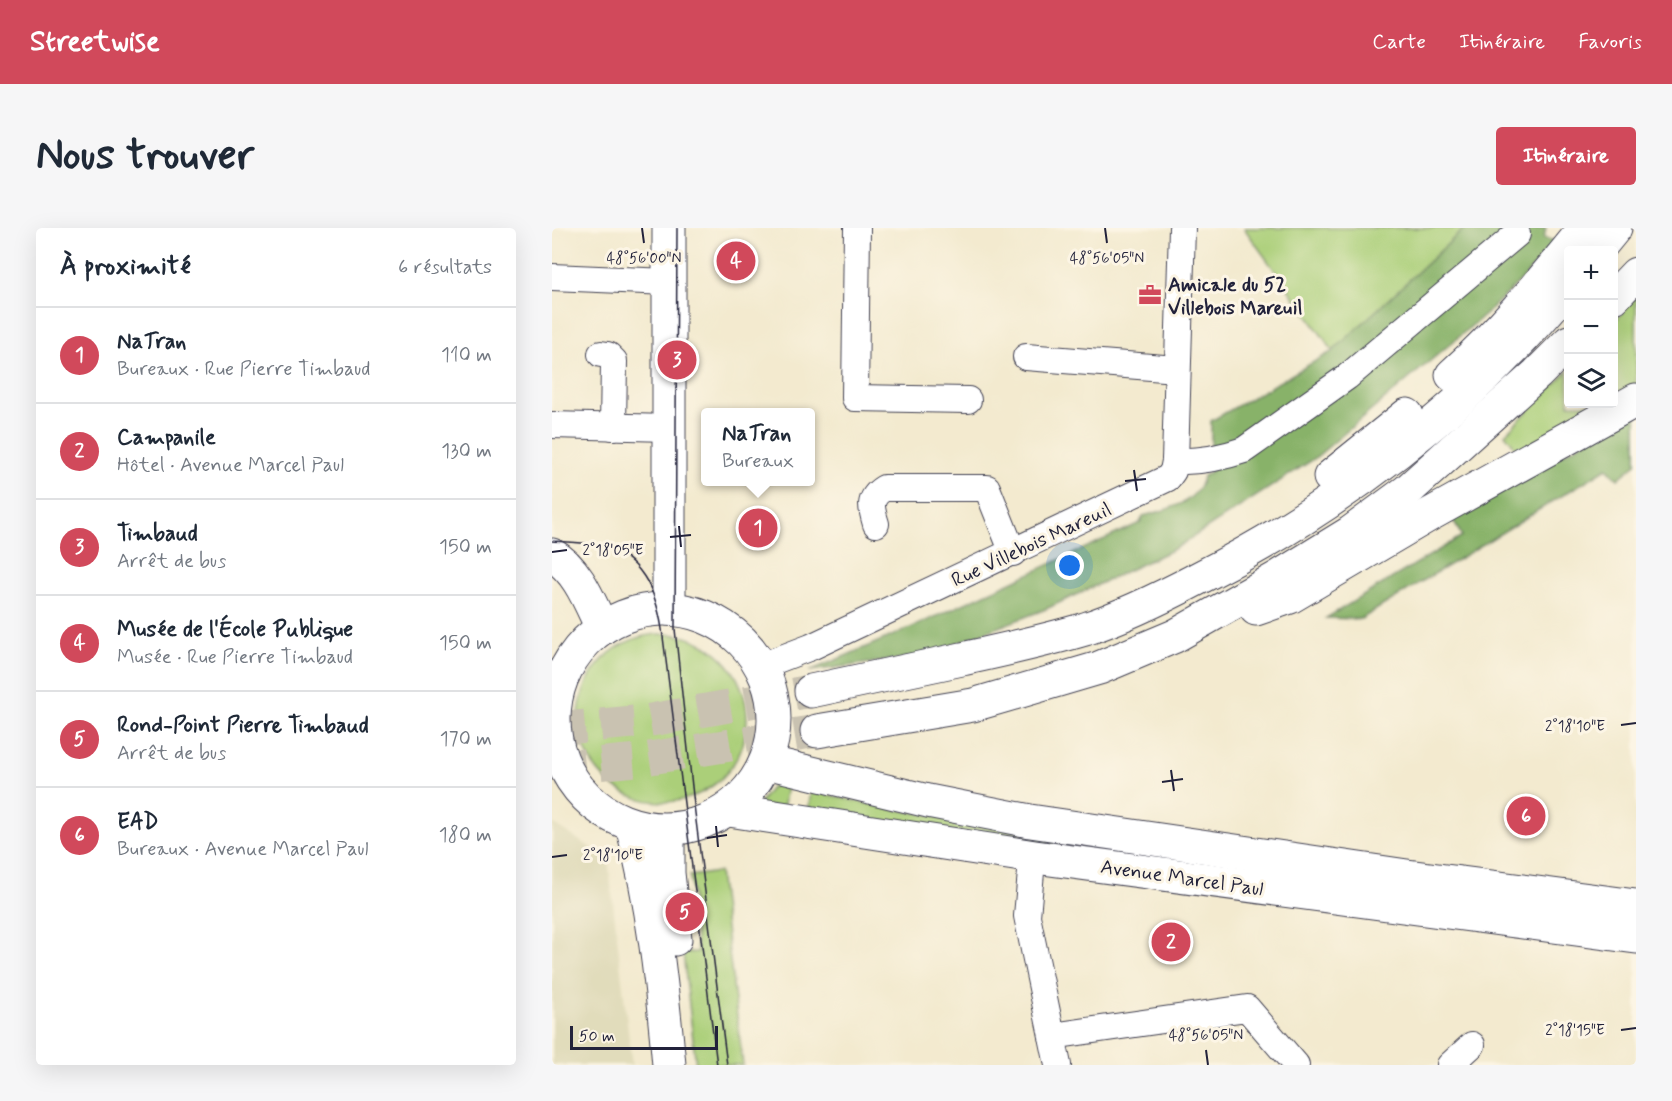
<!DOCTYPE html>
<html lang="fr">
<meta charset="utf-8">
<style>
:root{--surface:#fff;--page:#f6f6f7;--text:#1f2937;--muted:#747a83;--line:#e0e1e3;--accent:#d1495b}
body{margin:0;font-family:Mynerve,sans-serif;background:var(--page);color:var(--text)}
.controls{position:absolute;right:18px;top:18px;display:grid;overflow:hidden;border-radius:6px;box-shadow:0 6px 24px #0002}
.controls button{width:54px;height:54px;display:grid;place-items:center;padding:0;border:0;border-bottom:2px solid var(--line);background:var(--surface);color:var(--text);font:30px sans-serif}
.scale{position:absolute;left:18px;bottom:15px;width:148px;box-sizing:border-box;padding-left:6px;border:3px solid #22223b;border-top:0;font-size:16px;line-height:21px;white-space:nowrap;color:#22223b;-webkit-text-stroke:4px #fcf5e5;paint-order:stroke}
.you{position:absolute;left:518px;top:338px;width:21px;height:21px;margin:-15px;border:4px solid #fff;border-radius:50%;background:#1a73e8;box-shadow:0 0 0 9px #1a73e833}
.badge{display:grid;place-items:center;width:39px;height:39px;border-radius:50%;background:var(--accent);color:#fff;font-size:20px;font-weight:700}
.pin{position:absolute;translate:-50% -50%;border:3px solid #fff;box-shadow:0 2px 6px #0006}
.popup{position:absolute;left:149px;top:180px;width:114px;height:78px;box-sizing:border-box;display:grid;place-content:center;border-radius:6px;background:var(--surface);filter:drop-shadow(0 2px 4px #0005);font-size:20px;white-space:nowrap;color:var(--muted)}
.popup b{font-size:22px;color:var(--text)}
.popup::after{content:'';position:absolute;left:50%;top:100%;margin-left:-12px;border:12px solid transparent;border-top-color:var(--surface)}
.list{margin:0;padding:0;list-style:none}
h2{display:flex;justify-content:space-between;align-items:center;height:78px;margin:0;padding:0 24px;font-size:26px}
h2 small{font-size:20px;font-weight:400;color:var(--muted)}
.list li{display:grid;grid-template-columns:39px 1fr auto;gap:18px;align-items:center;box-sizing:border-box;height:96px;padding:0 24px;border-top:2px solid var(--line)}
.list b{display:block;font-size:22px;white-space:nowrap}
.list p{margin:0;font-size:20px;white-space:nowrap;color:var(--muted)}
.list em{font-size:20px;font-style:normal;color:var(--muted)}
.icon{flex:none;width:33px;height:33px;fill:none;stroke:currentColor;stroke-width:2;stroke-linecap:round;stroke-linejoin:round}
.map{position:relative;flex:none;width:1084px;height:837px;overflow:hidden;border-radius:6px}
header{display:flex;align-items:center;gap:36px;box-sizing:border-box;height:84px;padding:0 30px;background:var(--accent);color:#fff}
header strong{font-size:28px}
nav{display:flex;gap:33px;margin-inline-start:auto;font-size:21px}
.intro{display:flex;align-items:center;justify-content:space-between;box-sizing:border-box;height:144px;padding:0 36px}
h1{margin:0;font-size:42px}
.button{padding:15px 27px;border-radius:6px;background:var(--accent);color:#fff;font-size:21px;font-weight:700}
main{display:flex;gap:36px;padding:0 36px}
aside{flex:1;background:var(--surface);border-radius:6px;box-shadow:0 6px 24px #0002}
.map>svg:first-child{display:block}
.built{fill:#e1dcbb}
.green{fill:#abcf79;stroke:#66785a;stroke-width:1.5}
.forest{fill:#88b269;stroke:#556a52;stroke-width:1.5}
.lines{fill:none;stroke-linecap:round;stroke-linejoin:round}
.highway-tunnel{stroke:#c9c2b1;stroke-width:33;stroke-dasharray:33 16;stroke-linecap:butt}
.minor-casing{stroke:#414051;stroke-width:28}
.major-casing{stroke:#414051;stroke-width:35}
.highway-casing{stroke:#414051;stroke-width:35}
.minor{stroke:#fff;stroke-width:26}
.major{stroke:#fff;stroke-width:33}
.highway{stroke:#fff;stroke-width:33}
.tram{stroke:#22223b;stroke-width:1.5}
.ticks{fill:none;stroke:#22223b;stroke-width:2}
.labels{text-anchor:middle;stroke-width:6;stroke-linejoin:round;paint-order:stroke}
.poi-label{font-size:20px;font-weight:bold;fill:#22223b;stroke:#fcf5e5;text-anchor:start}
.street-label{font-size:20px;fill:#22223b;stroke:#fcf5e5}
.ticks-label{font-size:15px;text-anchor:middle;fill:#22223b;stroke:#fcf5e5;stroke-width:6;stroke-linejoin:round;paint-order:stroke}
</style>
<header>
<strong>Streetwise</strong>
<nav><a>Carte</a><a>Itinéraire</a><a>Favoris</a></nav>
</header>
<div class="intro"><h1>Nous trouver</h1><a class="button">Itinéraire</a></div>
<main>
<aside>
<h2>À proximité<small>6 résultats</small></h2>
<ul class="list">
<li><span class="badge">1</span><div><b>NaTran</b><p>Bureaux · Rue Pierre Timbaud</p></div><em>110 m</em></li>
<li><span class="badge">2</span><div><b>Campanile</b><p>Hôtel · Avenue Marcel Paul</p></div><em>130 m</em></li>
<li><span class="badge">3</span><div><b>Timbaud</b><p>Arrêt de bus</p></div><em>150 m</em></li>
<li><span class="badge">4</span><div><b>Musée de l'École Publique</b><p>Musée · Rue Pierre Timbaud</p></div><em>150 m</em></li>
<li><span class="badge">5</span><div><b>Rond-Point Pierre Timbaud</b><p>Arrêt de bus</p></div><em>170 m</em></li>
<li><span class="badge">6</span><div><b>EAD</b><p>Bureaux · Avenue Marcel Paul</p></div><em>180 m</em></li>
</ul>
</aside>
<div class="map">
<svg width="1084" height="837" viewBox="0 0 1084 837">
<rect width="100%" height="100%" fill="#fcf5e5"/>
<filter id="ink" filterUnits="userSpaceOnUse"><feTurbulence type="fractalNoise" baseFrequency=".0167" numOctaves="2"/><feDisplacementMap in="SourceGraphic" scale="12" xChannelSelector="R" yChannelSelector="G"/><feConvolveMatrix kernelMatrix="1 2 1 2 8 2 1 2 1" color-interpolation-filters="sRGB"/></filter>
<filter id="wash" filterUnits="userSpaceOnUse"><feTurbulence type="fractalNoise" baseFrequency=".008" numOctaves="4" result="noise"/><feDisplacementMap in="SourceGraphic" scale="24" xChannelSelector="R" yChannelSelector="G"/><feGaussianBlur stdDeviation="1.35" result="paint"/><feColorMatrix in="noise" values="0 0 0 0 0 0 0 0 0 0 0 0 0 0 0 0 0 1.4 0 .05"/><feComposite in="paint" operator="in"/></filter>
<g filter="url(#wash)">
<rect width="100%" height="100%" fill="#f3eacf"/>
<path class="built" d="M2,596L56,631L80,837H0V597Z"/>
<g class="green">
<path d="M692,0H913L781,123Z"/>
<path d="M1084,68V159L1062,171V94Z"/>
<path d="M1016,143L1017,176H1054L966,223L953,206Z"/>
<circle cx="111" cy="490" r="84"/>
<path d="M222,556L235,559L231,581L206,577Z"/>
<path d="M259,563L340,581L1084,697L256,585Z"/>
<path d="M167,644L191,837H144L131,725L145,724L138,648Z"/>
</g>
<g class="forest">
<path d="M913,0H994L992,10L1003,13L973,48L935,85L762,231L624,320L494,381L371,428L258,443L363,398L588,295L591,288C614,282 647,275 651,248L659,243V193L781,123Z"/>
<path d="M1084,185V236L1066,251L1055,240L809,391L774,390L910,308L899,289Z"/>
</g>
</g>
<g filter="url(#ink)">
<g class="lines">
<g class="highway-tunnel">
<path d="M0,501L94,493L259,463"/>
<path d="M0,540L86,532L265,503"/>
</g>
<g class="minor-casing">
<g id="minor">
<path d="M305,0L303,170L416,172"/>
<path d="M0,49L116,54"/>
<path d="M49,126L56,127L62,133L61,199"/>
<path d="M474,129L624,141"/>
<path d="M0,197L116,200"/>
<path d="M623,233C647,234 669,230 692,222L795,149L965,6"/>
<path d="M324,296C319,280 316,270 332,260H435L461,325"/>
<path d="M209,438L259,419L616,250L621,243L623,233L630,0"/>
<path d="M483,629L479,644L475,688L506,837"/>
<path d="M500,808L695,780L744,837"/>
<path d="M898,837L920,817"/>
</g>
</g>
<g class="major-casing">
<g id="major">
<path d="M0,327C26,341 38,375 50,400"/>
<path d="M117,381V0"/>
<circle cx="112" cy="491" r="110"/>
<path d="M214,534L376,573L478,593L855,648L1084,678"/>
<path d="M177,582L483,629L1084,709"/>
<path d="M80,597C101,675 110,757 117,837"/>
<path d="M116,602V645L123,711"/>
</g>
</g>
<g class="highway-casing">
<g id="highway">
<path d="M1045,22L1063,0"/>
<path d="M1062,69L1084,46"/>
<path d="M900,147C949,103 992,51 1033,0"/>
<path d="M778,249L855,187"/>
<path d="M704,381L738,369L877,287L1084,172"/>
<path d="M259,463C309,452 360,442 410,431C451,422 493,413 533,401C572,388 609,370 645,351C785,280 917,180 1017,58"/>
<path d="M265,503L421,477L547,440L623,408L725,350L798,305L855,263L985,146L1017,114"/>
</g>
</g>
<use href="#minor" class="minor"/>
<use href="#major" class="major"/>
<use href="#highway" class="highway"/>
<g class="tram">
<path d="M125,0L123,401L142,577L175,837"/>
<path d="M0,313C15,314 32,314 47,317C89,327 104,363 110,401L165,837"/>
</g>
</g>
</g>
<path class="ticks" d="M90,0L92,15M553,0L555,15M582,242L585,263M573,253L594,251M127,298L129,319M118,309L139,307M0,324L15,322M1069,497L1084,495M619,542L622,563M610,554L631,551M164,598L166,619M155,610L175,607M0,629L15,627M1069,802L1084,800M654,822L656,837"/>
<defs>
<g id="office-bare" transform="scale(1.8)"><path d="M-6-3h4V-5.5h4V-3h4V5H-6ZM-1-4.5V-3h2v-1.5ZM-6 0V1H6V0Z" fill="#d1495b" stroke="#fcf5e5" stroke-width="2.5" paint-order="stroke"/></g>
</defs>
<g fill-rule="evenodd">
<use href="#office-bare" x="598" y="67"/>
</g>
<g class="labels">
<g class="poi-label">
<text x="616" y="63">Amicale du 52<tspan x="616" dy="23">Villebois Mareuil</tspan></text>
</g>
<g class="street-label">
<text transform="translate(479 316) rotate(-25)" y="7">Rue Villebois Mareuil</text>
<text transform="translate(630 649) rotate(8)" y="7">Avenue Marcel Paul</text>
</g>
</g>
<g class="ticks-label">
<text x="92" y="35">48°56'00"N</text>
<text x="555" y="35">48°56'05"N</text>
<text x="61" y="327">2°18'05"E</text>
<text x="1023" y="503">2°18'10"E</text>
<text x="61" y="632">2°18'10"E</text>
<text x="1023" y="807">2°18'15"E</text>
<text x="654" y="812">48°56'05"N</text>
</g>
</svg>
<div class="controls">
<button>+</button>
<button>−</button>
<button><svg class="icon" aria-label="layers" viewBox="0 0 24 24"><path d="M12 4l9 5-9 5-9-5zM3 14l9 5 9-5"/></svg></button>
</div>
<div class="scale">50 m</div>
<div class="you"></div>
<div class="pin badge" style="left:206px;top:300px">1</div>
<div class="popup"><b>NaTran</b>Bureaux</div>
<div class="pin badge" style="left:619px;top:714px">2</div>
<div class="pin badge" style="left:125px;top:132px">3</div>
<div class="pin badge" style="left:184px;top:33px">4</div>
<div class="pin badge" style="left:133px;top:684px">5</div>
<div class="pin badge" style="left:974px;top:588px">6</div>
</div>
</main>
